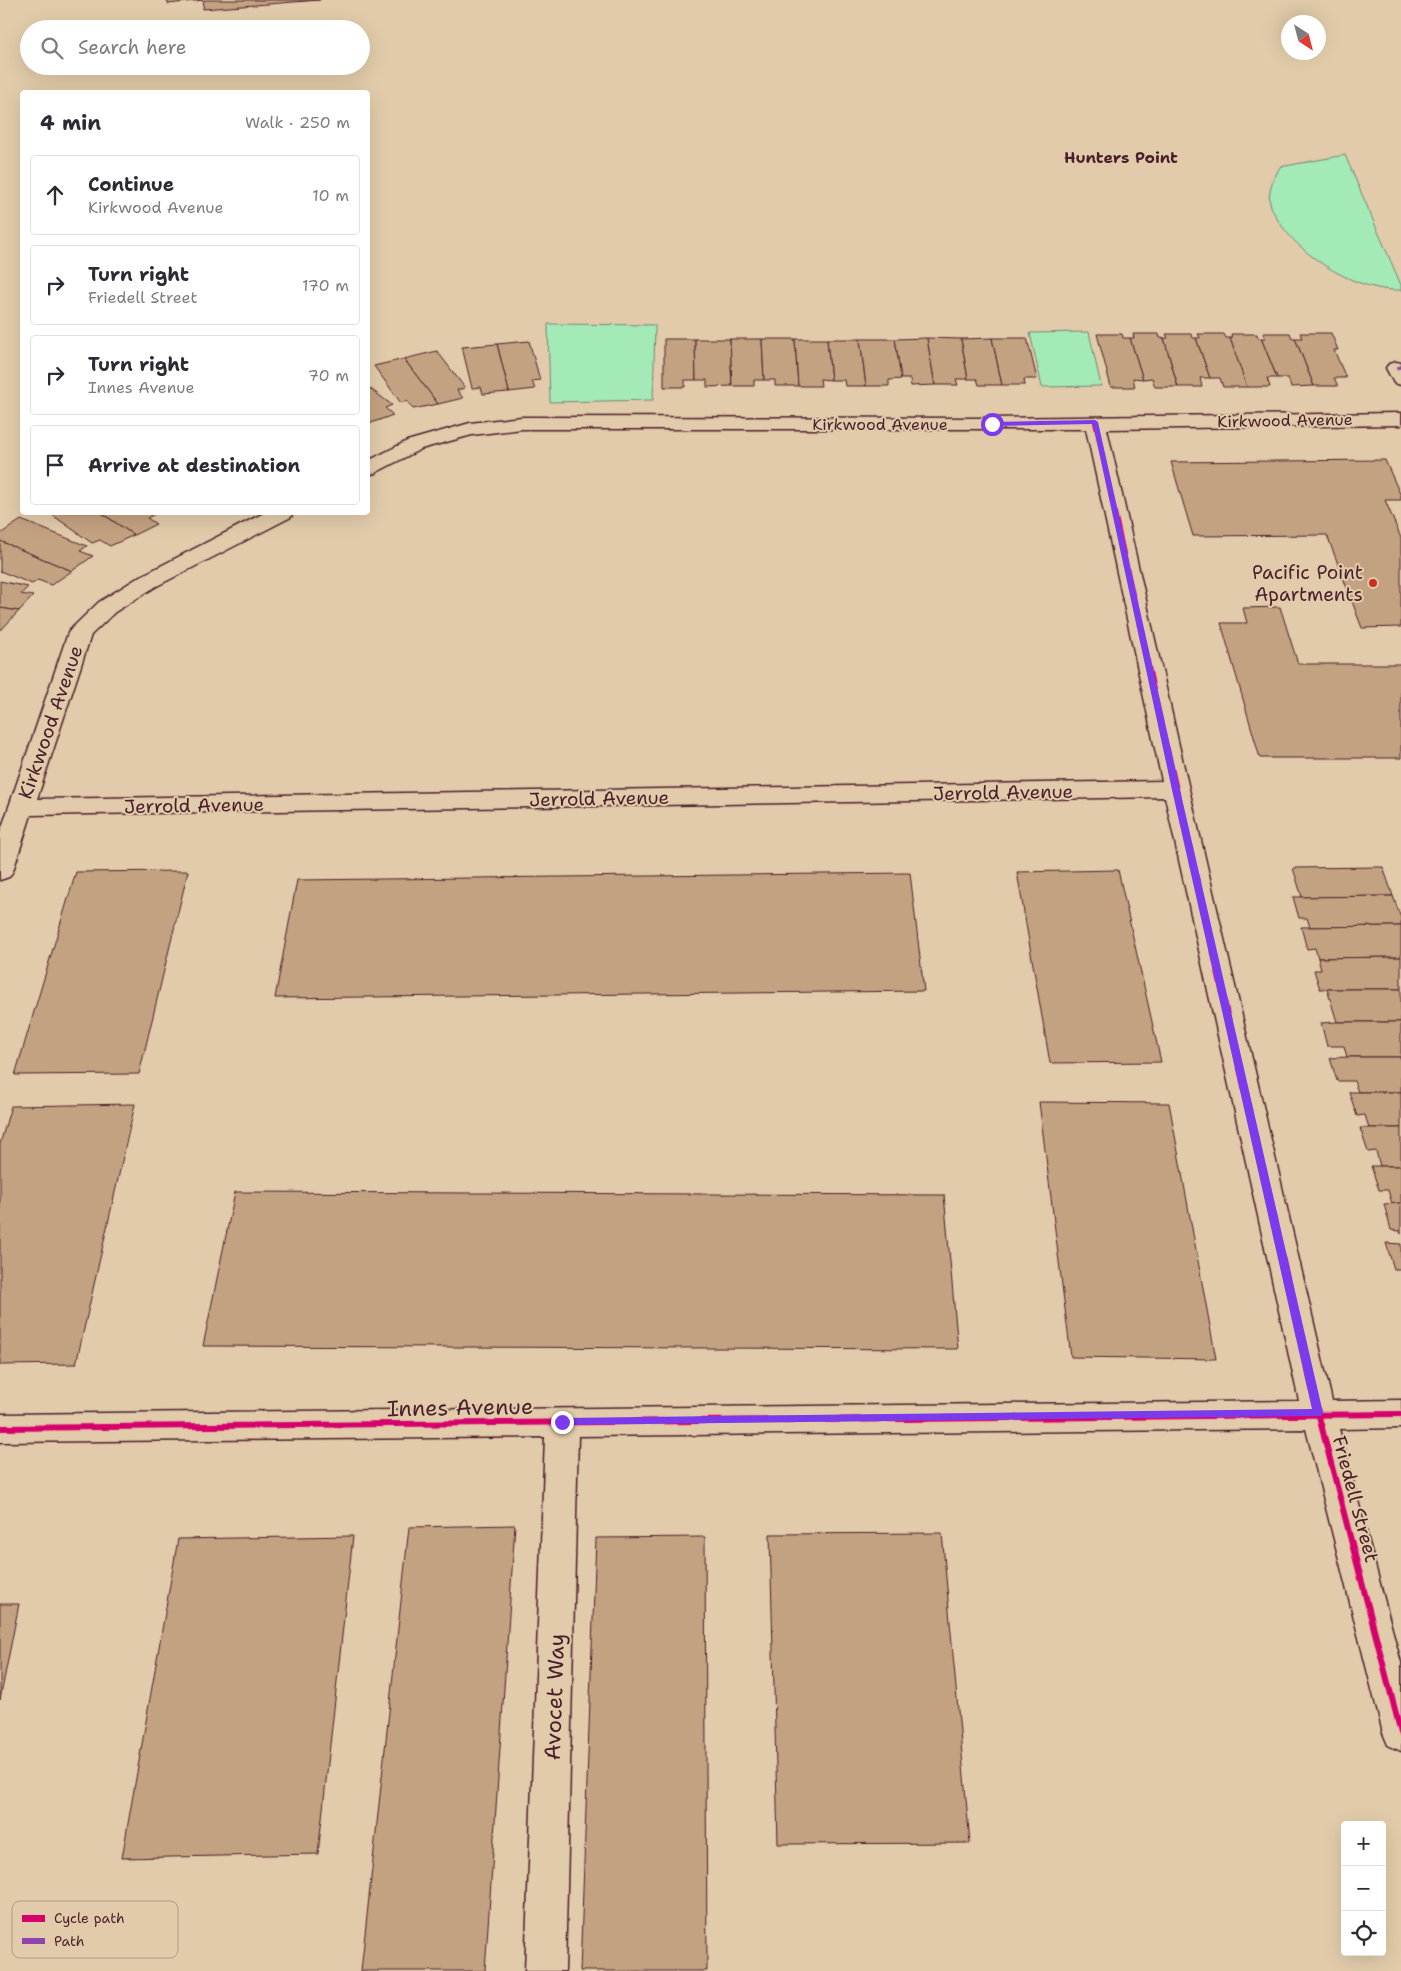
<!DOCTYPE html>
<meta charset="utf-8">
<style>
:root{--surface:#fff;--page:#f2f2f3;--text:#2b2b33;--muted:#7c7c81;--line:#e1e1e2}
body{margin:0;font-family:"Shantell Sans",sans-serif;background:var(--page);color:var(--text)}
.controls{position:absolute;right:15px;bottom:15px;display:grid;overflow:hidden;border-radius:5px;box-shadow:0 5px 20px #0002}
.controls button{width:45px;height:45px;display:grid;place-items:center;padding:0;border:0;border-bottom:1px solid var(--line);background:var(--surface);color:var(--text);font:25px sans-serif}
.compass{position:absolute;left:1281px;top:15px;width:45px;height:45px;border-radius:50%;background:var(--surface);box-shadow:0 5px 20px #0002;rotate:144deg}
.stop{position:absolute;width:15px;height:15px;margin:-11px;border:4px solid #7c3aed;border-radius:50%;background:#fff}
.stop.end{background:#7c3aed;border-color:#fff;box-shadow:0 1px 5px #0008}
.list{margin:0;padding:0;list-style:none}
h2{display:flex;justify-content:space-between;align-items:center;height:65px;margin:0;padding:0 20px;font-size:21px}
h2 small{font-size:16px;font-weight:400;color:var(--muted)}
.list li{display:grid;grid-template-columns:32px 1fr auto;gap:15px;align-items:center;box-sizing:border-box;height:80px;margin:0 10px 10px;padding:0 10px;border:1px solid var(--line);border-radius:5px}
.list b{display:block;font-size:19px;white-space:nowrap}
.list p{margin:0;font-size:16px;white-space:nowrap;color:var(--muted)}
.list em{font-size:16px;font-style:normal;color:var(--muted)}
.icon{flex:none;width:28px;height:28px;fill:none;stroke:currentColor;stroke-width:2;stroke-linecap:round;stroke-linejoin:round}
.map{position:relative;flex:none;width:1401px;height:1971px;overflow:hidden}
.search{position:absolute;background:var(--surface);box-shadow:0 5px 20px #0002;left:20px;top:20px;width:350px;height:55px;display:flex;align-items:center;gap:12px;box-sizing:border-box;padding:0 18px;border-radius:28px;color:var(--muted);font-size:19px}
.panel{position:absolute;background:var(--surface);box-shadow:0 5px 20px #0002;left:20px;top:90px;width:350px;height:425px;border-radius:5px}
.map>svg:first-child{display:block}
.green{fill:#a3eab7;stroke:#768471}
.building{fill:#c3a281;stroke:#4a1f2b}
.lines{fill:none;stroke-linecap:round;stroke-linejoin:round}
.minor-casing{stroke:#4a1f2b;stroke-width:3}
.minor{fill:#e1cbaa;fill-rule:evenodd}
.quiet{stroke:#8e44ad;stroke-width:3;stroke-dasharray:5.5 3;stroke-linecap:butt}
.cycleway-far2-casing{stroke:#e1cbaa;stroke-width:6}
.cycleway-far1-casing{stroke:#e1cbaa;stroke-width:8}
.cycleway-casing{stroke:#e1cbaa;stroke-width:9}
.cycleway-far2{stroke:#d6006c;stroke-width:4}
.cycleway-far1{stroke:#d6006c;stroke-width:5}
.cycleway{stroke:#d6006c;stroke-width:6}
.route{fill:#7c3aed}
.poi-dot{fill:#c8321e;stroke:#e1cbaa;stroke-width:2}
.labels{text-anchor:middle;stroke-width:4;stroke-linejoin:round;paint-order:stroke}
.far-neighbourhood-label{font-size:16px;font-weight:bold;fill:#4a1f2b;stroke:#e1cbaa}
.far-street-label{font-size:16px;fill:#4a1f2b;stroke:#e1cbaa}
.poi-label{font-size:19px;fill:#4a1f2b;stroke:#e1cbaa;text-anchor:end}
.street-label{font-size:19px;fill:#4a1f2b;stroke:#e1cbaa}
.near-street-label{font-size:22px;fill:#4a1f2b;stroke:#e1cbaa}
.key{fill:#e1cbaa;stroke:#b49784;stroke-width:1}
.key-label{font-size:14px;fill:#4a1f2b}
</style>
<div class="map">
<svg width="1401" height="1971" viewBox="0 0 1401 1971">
<rect width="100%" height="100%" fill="#e1cbaa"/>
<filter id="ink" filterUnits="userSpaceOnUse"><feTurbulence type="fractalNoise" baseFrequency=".02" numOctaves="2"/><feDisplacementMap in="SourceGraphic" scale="10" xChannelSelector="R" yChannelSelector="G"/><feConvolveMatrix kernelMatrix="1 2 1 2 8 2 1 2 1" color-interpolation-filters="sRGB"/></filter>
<g filter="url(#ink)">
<g class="green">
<path d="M1345,155L1401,285V290C1355,293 1284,248 1270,203C1267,192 1275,176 1280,167Z"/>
<path d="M548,324L655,325L653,400L550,402Z"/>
<path d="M1089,332L1101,386L1042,387L1030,333Z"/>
</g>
<g class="building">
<path d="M167,0H203L168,4Z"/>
<path d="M204,0H320L203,9Z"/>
<path d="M1263,333H1290L1292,338H1295L1314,386L1291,387L1288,378H1277L1261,338H1265Z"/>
<path d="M1300,333H1331L1338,350H1334L1346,378H1334L1338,386H1314L1295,338H1302Z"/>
<path d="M1097,334H1122L1123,338H1130L1143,379L1133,378L1135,387H1111Z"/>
<path d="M1133,334H1159L1160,338H1164L1178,387H1155L1152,378L1143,379L1130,338H1134Z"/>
<path d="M1166,334H1191L1193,338H1196L1210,378H1200L1202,387H1178L1164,338H1168Z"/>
<path d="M1198,334H1224L1226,338H1230L1247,387H1223L1220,378H1210L1196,338H1200Z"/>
<path d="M1231,334H1257L1258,338H1261L1277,378H1267L1270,387H1247L1230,338H1232Z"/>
<path d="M927,338L935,385L911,386L910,379H901L895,339Z"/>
<path d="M927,338L961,339L968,379H956L958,385H935Z"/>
<path d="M992,338L1002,385H979L977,379H968L961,339Z"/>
<path d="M992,338H1027L1037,379H1024L1025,385H1002Z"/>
<path d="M664,339H695L696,380H685V387H664Z"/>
<path d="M695,339H730L732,386L707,387V380H696Z"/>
<path d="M730,339H762L764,380H754V386H732Z"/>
<path d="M762,339H795L798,386H775V380H764Z"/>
<path d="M795,339H827L831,380L820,379L821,386H798Z"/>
<path d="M827,339H860L866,386H845L844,380H831Z"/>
<path d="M860,339H895L901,379L889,380V386H866Z"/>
<path d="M529,341L540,380L532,381L535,389L509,392L497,344Z"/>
<path d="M497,344L509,392L483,394L481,387L472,388L462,347Z"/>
<path d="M437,351L465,388L457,390L463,398L438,404L404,359Z"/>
<path d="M404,359L438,404L413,409L407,401L401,403L374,366Z"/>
<path d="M368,387L392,405L385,408L393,415L371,423L368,421Z"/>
<path d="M1385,460L1401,496V500H1385L1401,538V627L1362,628L1327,535L1193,536L1171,462Z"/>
<path d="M48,512H100L134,535L110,546L100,540L92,543Z"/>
<path d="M100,512H153L155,514L147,518L156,524L134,535Z"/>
<path d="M21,520L87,546L80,551L93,556L72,571L0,541V534Z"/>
<path d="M0,541L72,571L51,585L38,580L32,584L0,571Z"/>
<path d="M0,581L28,587L21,594L33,596L19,611L0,608Z"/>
<path d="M1280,607L1298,664H1401V758H1260L1221,623H1247L1243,608Z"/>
<path d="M0,608L19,611L2,629H0Z"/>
<path d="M1383,867L1393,896L1302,897L1293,868Z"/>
<path d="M1118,870L1161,1062L1050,1063L1017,872Z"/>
<path d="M188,871L139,1074L15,1075L76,872Z"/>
<path d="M910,873L924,991L275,998L297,880Z"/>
<path d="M1393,896L1401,918V926L1310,927L1307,918H1299L1293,897Z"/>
<path d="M1401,926V957L1318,958L1315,948L1307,949L1301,927Z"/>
<path d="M1401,957V989H1320L1314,970H1321L1318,958Z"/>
<path d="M1327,989H1401V1022H1337Z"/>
<path d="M1337,1022H1401V1057H1347L1344,1046H1327L1321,1023Z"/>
<path d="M1347,1057H1401V1092H1358L1354,1081H1337L1330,1058Z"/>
<path d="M1349,1092H1401V1128H1369L1365,1115L1357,1116Z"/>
<path d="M1039,1102L1169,1103L1216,1359L1071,1357Z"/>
<path d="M135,1104L76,1364L0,1365V1144L11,1106Z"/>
<path d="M1360,1128H1401V1166H1380L1376,1151L1368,1152Z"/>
<path d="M1371,1166H1401V1203L1392,1204L1388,1190H1379Z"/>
<path d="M235,1192L944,1195L958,1349L203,1346Z"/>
<path d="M1401,1203V1234L1400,1231L1391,1230L1384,1204Z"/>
<path d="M1386,1243L1401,1244V1269H1394Z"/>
<path d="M515,1525L485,1971H361L409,1527Z"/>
<path d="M942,1533L970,1843L778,1844L770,1534Z"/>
<path d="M353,1536L318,1854L122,1858L178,1539Z"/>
<path d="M705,1537L707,1971H580L596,1538Z"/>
<path d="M0,1604H19L0,1700Z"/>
</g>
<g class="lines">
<g class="minor-casing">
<g id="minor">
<path d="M1396,362L1401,363V385L1394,383L1386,368L1389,364Z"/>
<path d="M1401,413V425L1107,429L1189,789L1332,1401L1401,1400V1428L1339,1429L1401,1663V1751L1388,1745L1383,1733L1306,1429L578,1436L565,1971H525L545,1437L0,1442V1414L1299,1401L1165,797L31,815L13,871L9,877L0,880V833L68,633L72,628L99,602L139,577L266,512H293L291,517L155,587L115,612L91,635L37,799L1162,781L1086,429H522L472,435L421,449L375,473L368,475V461L407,441L470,423L522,417L992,418Z"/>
</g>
</g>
<use href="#minor" class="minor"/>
<path class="quiet" d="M1396,368L1401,367"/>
<g class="cycleway-far2-casing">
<path id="cycleway-far2" d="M1095,422L1167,749"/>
</g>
<g class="cycleway-far1-casing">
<path id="cycleway-far1" d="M1167,748L1289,1286"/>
</g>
<g class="cycleway-casing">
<g id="cycleway">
<path d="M1289,1285L1318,1413L1401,1733"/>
<path d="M0,1428L1401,1414"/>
</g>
</g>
<use href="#cycleway-far2" class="cycleway-far2"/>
<use href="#cycleway-far1" class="cycleway-far1"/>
<use href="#cycleway" class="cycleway"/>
</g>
</g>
<path class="route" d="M1095,420L1098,422L1180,790L1323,1413L1321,1416L558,1425L557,1422L562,1418L1312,1409L1172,790L1093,424L992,426L989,424L992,422Z"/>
<circle class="poi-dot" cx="1373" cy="583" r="5"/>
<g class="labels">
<g class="far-neighbourhood-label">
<text x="1121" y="163">Hunters Point</text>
</g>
<g class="far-street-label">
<text transform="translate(1285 420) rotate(-1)" y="6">Kirkwood Avenue</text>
<text x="880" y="430">Kirkwood Avenue</text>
</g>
<g class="poi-label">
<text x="1363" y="579">Pacific Point<tspan x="1363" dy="22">Apartments</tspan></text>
</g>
<g class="street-label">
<text transform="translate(50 722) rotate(-71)" y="7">Kirkwood Avenue</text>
<text transform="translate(1003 792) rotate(-1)" y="7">Jerrold Avenue</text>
<text transform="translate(599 798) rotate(-1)" y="7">Jerrold Avenue</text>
<text transform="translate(194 805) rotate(-1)" y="7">Jerrold Avenue</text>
<text transform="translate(1356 1499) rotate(75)" y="7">Friedell Street</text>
</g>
<g class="near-street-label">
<text transform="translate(460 1407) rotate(-1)" y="8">Innes Avenue</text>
<text transform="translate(554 1697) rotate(-88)" y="8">Avocet Way</text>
</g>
</g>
<rect x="12" y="1901" width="166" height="57" rx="8" class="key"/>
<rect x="22" y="1915" width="23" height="7" fill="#d6006c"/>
<rect x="22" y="1938" width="23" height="6" fill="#8e44ad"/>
<g class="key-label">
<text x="54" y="1923">Cycle path</text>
<text x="54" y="1946">Path</text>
</g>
</svg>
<div class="controls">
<button>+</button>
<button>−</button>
<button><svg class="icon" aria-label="locate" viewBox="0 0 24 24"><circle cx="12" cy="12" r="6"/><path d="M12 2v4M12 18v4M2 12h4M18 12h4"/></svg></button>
</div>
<svg class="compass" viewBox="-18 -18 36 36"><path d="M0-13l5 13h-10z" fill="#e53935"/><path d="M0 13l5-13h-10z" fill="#7c7c81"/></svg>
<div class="stop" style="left:992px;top:424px"></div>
<div class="stop end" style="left:562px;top:1422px"></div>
<div class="search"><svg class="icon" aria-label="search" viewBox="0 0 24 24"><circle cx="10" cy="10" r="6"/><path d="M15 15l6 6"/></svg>Search here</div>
<section class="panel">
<h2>4 min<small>Walk · 250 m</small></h2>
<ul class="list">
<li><svg class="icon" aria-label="ahead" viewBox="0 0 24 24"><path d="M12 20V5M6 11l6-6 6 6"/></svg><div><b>Continue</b><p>Kirkwood Avenue</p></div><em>10 m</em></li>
<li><svg class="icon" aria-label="right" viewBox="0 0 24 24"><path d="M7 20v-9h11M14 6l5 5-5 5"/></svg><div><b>Turn right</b><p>Friedell Street</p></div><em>170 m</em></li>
<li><svg class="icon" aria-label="right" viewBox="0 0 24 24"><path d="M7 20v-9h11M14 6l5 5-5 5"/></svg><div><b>Turn right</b><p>Innes Avenue</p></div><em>70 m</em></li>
<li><svg class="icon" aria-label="arrive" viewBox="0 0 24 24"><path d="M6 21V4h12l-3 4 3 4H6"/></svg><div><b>Arrive at destination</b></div></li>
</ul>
</section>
</div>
